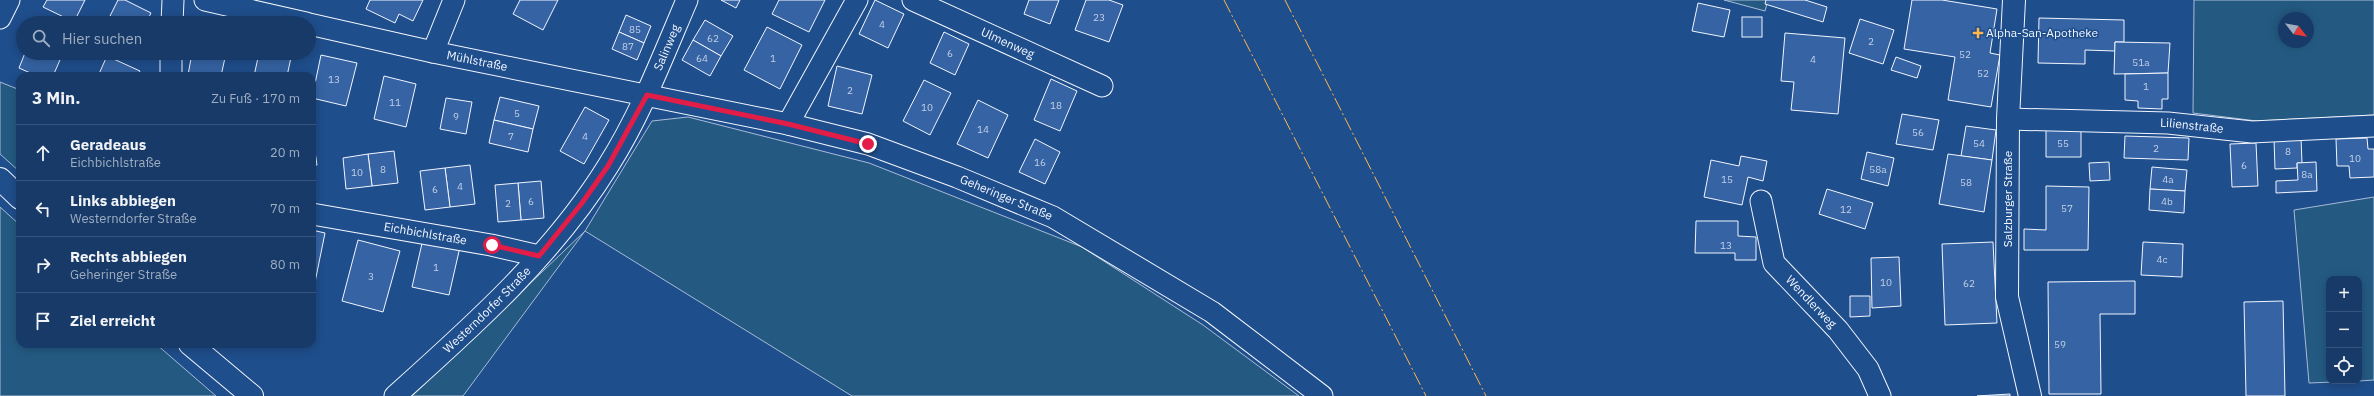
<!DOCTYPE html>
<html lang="de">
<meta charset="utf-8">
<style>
:root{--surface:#173a69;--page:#244571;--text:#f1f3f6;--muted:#9eadc0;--line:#36547d}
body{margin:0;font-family:"IBM Plex Sans",sans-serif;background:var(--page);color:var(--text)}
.controls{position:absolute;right:12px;bottom:12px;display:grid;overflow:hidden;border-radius:8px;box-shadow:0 2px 10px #0003}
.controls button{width:36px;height:36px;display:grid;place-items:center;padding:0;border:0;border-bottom:1px solid var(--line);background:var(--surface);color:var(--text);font:20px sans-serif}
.compass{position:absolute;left:2278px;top:12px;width:36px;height:36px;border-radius:50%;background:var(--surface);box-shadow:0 2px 10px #0003;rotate:121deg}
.stop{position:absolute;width:12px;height:12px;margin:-9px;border:3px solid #e11d48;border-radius:50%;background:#fff}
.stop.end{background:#e11d48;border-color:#fff;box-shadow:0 1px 4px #0008}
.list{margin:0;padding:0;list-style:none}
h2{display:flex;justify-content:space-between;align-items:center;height:52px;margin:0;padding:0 16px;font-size:17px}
h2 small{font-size:13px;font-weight:400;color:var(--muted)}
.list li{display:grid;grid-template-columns:26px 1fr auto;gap:12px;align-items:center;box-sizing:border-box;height:56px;padding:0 16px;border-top:1px solid var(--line)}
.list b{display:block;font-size:15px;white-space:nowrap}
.list p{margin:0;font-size:13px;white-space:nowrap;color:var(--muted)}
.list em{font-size:13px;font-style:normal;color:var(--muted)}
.icon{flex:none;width:22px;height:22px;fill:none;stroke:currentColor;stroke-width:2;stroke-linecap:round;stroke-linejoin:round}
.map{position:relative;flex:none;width:2374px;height:396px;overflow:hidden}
.search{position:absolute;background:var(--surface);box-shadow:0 2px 10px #0003;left:16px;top:16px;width:300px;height:44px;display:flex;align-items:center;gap:10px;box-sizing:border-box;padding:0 14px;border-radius:22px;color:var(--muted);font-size:15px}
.panel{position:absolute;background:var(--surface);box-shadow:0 2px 10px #0003;left:16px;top:72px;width:300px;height:276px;border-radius:12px}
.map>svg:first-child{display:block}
.green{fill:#245a82;stroke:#a8bbd7;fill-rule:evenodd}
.building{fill:#3563a3;stroke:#f2f6ff}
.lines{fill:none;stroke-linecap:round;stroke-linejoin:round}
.minor-casing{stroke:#f2f6ff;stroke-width:23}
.major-casing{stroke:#f2f6ff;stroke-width:24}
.minor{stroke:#1f4e8c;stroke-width:21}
.major{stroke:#1f4e8c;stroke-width:22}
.power{stroke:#ffb74d;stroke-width:1;stroke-dasharray:14 3 2 3;stroke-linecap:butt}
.route{stroke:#e11d48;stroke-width:5}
.poi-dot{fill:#ffb74d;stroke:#1f4e8c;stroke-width:1.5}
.labels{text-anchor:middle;stroke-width:3;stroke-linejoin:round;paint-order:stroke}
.number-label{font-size:10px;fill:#c3d1e8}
.poi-label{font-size:12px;fill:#f2f6ff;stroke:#1f4e8c;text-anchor:start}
.street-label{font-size:12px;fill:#f2f6ff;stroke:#1f4e8c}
</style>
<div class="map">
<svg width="2374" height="396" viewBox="0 0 2374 396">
<rect width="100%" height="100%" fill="#1f4e8c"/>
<g class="green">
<path d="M1724,0H1768L1765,11Z"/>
<path d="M2194,0H2374V115L2257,121L2193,113ZM2284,18H2308V42H2284Z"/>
<path d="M0,82L20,90V172L0,154Z"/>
<path d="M688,117L869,163L1082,247L1203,325L1299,396H852L585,231L463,396H412L585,231L652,121Z"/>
<path d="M2374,197V380L2359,381V279H2329V381H2357L2309,383L2294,210Z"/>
<path d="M0,207L20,225V344H156L216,396H0Z"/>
</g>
<g class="building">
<path d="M47,0H85L74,22L43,7Z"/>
<path d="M118,0H125L151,13L146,23H124L110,16Z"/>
<path d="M370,0H423L413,21L399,14L395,23L366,9Z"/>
<path d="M520,0H558L543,30L513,14Z"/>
<path d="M721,0H740L736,8Z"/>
<path d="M779,0H825L809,32L772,14Z"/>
<path d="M875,0L904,14L888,48L859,34Z"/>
<path d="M1029,0H1059L1050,24L1024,14Z"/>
<path d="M1086,0H1109L1123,5L1109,42L1075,30Z"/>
<path d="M1766,0H1805L1827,7L1823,22L1765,4Z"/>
<path d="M1912,0H1942L1997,9L1990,53L2000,55L1991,107L1948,100L1955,57L1904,49Z"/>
<path d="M1698,3L1730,10L1724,37L1692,31Z"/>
<path d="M626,15L651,26L644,43L619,32Z"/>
<path d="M110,16L124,23H107Z"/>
<rect x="1742" y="17" width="20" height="20"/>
<path d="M2039,18L2124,20V42H2115V51L2085,50V64L2038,63Z"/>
<path d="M1860,19L1894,30L1883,64L1849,53Z"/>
<path d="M705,20L733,36L721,56L693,40Z"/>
<path d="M767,27L802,45L780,89L744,70Z"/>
<path d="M619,32L644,43L637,60L612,49Z"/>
<path d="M944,32L969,44L955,75L930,63Z"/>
<path d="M1785,33L1845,38L1838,114L1791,110L1794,82L1781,81Z"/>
<path d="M693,40L721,56L710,76L682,60Z"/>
<path d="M2115,42L2170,43L2168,73L2114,74Z"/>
<path d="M25,53H63L53,76H37L19,68Z"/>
<path d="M192,53H226L221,76L188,75Z"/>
<path d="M259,53H292L287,76H254Z"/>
<path d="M321,55L357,63L346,106L312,98Z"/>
<path d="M107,56L140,71L137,76H98Z"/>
<path d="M1896,57L1921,66L1917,78L1891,70Z"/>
<path d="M837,66L872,75L862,114L828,106Z"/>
<path d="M2168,73V99H2162V109L2138,108V101L2125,100V74Z"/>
<path d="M384,76L416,84L406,127L374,119Z"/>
<path d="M1051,79L1077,91L1060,131L1034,120Z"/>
<path d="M924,80L951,93L930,135L903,121Z"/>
<path d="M500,97L539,106L533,129L494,120Z"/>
<path d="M446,98L472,102L466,134L440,129Z"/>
<path d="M978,100L1008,115L988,158L957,144Z"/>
<path d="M585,107L609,120L584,164L560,151Z"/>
<path d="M1902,114L1939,120L1933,150L1896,144Z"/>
<path d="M494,120L533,129L528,152L489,143Z"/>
<path d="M1966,126L1996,130L1992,160L1961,156Z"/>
<path d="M2046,129L2081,130V157H2046Z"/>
<path d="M312,131L317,165L312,166Z"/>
<path d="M2125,136L2189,138L2188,160L2124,158Z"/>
<path d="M2301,138L2302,163H2297V168L2275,169L2274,139Z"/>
<path d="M2367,138L2368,149H2374V177L2350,178L2349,166H2337L2336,139Z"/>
<path d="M1035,139L1060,152L1045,184L1019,172Z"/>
<path d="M2256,143L2258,186L2232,187L2230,144Z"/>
<path d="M394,151L398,183L372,186L368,154Z"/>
<path d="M1867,152L1894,158L1888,186L1861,179Z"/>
<path d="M368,154L372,186L346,189L343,158Z"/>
<path d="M1948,154L1992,160L1984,212L1939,204Z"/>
<path d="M1741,156L1767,161L1763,181L1748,177L1742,205L1704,197L1711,160L1739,166Z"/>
<path d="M2109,162L2110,180L2090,181L2089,163Z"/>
<path d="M2316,162L2317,191L2276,193V181L2298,180L2297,163Z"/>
<path d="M470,165L475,204L450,207L445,168Z"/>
<path d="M2152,167L2187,170L2185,191L2150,189Z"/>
<path d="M445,168L450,207L425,210L420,171Z"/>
<path d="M541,181L544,218L521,220L518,183Z"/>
<path d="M518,183L521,220L498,222L495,185Z"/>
<path d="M2046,186L2089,187L2088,250H2024V229L2046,230Z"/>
<path d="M1827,189L1873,203L1865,229L1819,214Z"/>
<path d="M2150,189L2185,191L2184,213L2149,210Z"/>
<path d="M1696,221H1738V236L1756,237V260H1735V253H1695Z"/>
<path d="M312,230L325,233L312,297Z"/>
<path d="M423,239L460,247L449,295L412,287Z"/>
<path d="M358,240L400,251L383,312L342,301Z"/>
<path d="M1993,242L1997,323L1945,325L1942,244Z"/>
<path d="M2143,242L2183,244L2182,277L2141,275Z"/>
<path d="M1899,257L1901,306L1872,308L1871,258Z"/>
<path d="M2135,281V314H2100L2101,394H2049L2048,282Z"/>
<path d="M1850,296H1870V316L1850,317Z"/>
<path d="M2283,301L2285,396H2246L2244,302Z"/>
<path d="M2010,394V396H1977Z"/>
</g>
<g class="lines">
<g class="minor-casing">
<g id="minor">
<path d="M205,0L306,23"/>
<path id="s1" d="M913,0L1102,86"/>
<path d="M0,18L9,0"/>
<path d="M172,23L173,0"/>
<path id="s2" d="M309,24L433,52L788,124L868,144L957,177L1053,217L1212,312L1322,396"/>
<path d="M433,52L454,0"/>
<path d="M171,76V53"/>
<path id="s3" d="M2008,119L2168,123L2252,132L2374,126"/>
<path d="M788,124L857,0"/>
<path id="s4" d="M1761,201L1774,263L1838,330L1868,369L1880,396"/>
<path id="s5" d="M312,214L491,245L539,256"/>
<path id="s6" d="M395,396C472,327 553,255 608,166C641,114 663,56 687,0"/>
</g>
</g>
<g class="major-casing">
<g id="major">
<path d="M2014,0L2008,119L2007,297L2030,396"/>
<path d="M0,179L20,198"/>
<path d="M190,344L252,396"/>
</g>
</g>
<use href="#minor" class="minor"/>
<use href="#major" class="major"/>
<g class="power">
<path d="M1224,0L1426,396"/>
<path d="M1285,0L1486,396"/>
</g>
</g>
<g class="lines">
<path class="route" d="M492,245L539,256L582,203L608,166L647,95L788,124L868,144"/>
</g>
<path class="poi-dot" d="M1976 27h4v4h4v4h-4v4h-4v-4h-4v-4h4z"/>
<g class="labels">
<g class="number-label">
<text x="1099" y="21">23</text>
<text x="882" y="28">4</text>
<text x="635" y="33">85</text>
<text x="713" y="42">62</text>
<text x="1871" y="45">2</text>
<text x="628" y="50">87</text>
<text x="950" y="57">6</text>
<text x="1965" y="58">52</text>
<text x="702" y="62">64</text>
<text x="773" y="62">1</text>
<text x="1813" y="63">4</text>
<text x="2141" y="66">51a</text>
<text x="1983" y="77">52</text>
<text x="334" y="83">13</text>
<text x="2146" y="90">1</text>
<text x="850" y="94">2</text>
<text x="395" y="106">11</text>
<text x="1056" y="109">18</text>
<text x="927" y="111">10</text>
<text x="517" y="117">5</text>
<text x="456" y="120">9</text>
<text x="983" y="133">14</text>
<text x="1918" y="136">56</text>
<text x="511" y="140">7</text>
<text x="585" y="140">4</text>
<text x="1979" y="147">54</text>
<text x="2063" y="147">55</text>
<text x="2156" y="152">2</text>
<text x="2288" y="155">8</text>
<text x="2355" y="162">10</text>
<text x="1040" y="166">16</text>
<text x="2244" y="169">6</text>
<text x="383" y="173">8</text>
<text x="1878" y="173">58a</text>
<text x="357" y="176">10</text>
<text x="2307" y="178">8a</text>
<text x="1727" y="183">15</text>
<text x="2168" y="183">4a</text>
<text x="1966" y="186">58</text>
<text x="460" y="190">4</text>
<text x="435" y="193">6</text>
<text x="531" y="205">6</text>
<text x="2167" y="205">4b</text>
<text x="508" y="207">2</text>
<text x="2067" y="212">57</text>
<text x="1846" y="213">12</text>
<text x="1726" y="249">13</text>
<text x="2162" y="263">4c</text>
<text x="436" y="271">1</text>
<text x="371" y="280">3</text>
<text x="1886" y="286">10</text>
<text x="1969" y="287">62</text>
<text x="2060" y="348">59</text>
</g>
<g class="poi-label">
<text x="1986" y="37">Alpha-San-Apotheke</text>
</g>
<g class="street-label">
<text dy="4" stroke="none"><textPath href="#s1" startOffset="104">Ulmenweg</textPath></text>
<text dy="4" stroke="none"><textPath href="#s6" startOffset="447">Salinweg</textPath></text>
<text dy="4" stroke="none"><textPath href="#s2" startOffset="172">Mühlstraße</textPath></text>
<text dy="4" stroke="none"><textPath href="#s3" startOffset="184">Lilienstraße</textPath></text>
<text dy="4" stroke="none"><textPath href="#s2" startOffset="720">Geheringer Straße</textPath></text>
<text transform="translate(2008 199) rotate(-90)" y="4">Salzburger Straße</text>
<text dy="4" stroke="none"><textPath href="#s5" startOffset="115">Eichbichlstraße</textPath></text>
<text dy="4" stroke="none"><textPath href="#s4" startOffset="117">Wendlerweg</textPath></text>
<text dy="4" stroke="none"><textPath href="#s6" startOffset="126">Westerndorfer Straße</textPath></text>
</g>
</g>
</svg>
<div class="controls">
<button>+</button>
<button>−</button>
<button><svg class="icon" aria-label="locate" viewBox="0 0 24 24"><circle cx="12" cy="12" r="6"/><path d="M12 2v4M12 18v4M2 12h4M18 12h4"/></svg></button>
</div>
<svg class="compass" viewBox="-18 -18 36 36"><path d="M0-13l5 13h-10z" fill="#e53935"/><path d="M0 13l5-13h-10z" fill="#9eadc0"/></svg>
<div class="stop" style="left:492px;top:245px"></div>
<div class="stop end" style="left:868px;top:144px"></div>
<div class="search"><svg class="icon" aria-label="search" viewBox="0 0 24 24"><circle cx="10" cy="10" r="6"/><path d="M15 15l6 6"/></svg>Hier suchen</div>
<section class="panel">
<h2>3 Min.<small>Zu Fuß · 170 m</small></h2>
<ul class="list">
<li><svg class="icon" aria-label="ahead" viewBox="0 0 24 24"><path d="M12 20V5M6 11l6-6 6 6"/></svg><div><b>Geradeaus</b><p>Eichbichlstraße</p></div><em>20 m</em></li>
<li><svg class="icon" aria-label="left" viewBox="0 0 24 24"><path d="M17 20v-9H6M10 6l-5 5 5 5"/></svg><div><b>Links abbiegen</b><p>Westerndorfer Straße</p></div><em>70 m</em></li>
<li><svg class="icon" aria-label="right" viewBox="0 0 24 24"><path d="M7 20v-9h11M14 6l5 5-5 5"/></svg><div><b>Rechts abbiegen</b><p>Geheringer Straße</p></div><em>80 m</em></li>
<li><svg class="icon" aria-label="arrive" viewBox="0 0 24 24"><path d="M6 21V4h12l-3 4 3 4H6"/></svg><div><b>Ziel erreicht</b></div></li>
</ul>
</section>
</div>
